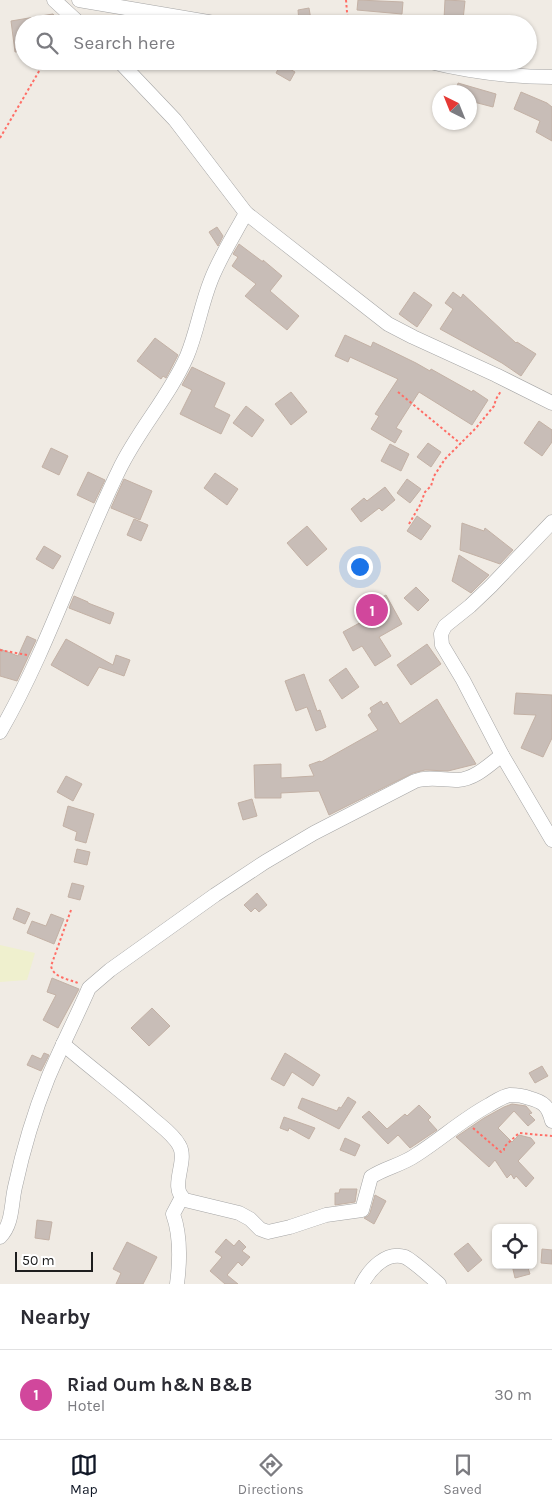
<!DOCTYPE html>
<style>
:root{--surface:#fff;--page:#f7f7f7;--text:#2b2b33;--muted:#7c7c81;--line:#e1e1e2;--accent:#111827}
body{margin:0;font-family:Karla,sans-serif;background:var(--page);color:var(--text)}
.controls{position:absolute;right:15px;bottom:15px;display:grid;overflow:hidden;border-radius:8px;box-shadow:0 1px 4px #0004}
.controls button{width:45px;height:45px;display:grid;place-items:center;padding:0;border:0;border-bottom:1px solid var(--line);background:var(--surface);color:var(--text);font:25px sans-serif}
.compass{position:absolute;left:432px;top:85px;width:45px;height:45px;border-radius:50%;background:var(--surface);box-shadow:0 1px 4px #0004;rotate:317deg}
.scale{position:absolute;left:15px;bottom:12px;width:78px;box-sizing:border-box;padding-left:5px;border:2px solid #1e1e1e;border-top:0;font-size:14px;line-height:18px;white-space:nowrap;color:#1e1e1e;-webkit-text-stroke:4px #fff;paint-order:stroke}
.you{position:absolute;left:359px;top:566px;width:18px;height:18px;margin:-12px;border:4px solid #fff;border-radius:50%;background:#1a73e8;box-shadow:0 0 0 8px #1a73e833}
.badge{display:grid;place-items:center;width:32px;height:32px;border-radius:50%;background:var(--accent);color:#fff;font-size:16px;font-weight:700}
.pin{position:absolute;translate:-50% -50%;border:2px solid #fff;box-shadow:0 1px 5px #0006}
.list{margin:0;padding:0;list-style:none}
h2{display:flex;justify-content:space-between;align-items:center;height:65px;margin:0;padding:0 20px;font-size:21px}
h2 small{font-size:16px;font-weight:400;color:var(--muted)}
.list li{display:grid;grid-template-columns:32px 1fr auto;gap:15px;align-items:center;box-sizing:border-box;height:90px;padding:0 20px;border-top:1px solid var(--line)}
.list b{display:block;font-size:19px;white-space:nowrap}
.list p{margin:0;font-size:16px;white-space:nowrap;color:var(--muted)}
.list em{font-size:16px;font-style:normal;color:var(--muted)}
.icon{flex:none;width:28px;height:28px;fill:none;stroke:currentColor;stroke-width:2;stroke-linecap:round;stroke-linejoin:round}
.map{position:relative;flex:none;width:552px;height:1284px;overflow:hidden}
.search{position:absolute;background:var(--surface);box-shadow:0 1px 4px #0004;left:15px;right:15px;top:15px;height:55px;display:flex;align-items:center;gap:12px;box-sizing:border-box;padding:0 18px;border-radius:28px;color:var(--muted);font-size:19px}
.sheet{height:155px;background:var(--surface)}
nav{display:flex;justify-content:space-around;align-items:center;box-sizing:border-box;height:70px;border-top:1px solid var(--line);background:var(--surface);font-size:14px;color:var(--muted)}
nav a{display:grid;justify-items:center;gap:2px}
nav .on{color:var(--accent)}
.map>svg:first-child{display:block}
.farmland{fill:#eff0ce}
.building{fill:#c8bdb7;stroke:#c3b1a5}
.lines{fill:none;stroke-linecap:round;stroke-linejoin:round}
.minor-casing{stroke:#a5a5a5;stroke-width:15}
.path{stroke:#ff6e66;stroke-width:2;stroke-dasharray:2.5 2.5;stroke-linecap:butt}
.minor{stroke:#fff;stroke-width:14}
</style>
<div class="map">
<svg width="552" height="1284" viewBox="0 0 552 1284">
<rect width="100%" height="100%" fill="#f0ebe4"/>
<path class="farmland" d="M0,945L35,953L27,980L0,982Z"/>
<g class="building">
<path d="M358,0L403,2L402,14L357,10Z"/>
<path d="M445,0L465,1L463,20L444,19Z"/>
<path d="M309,8L311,20L299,22L298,10Z"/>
<path d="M53,14L61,24H24V51L15,52L11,21Z"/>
<path d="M281,64L295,72L290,81L276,73Z"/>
<path d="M458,83L496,94L493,107L470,101V92H456Z"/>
<path d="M521,92L547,103L552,107V141L536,132L540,121L514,109Z"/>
<path d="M217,227L223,236L218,246L209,232Z"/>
<path d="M239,244L263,262V260L282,276L270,291L299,316L287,330L245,296L256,284L232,266L238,257L233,254Z"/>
<path d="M414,292L432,305L417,327L399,314Z"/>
<path d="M453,292L461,298L463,294L516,343L517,342L536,354L521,376L502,363L440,329L453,309L445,303Z"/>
<path d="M345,335L371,347L373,342L416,363L430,371L431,369L472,392L473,390L488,400L472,425L419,392L396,428L402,431L395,443L371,429L379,416L375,414L398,379L350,357L348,362L335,356Z"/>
<path d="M155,338L178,355L166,378L163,376L161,379L137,361Z"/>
<path d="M192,367L225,383L214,407L230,415L221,434L180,414L192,390L182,385Z"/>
<path d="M291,392L307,412L291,425L275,404Z"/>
<path d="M246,406L264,420L252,437L233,423Z"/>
<path d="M539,421L552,430V442L542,456L524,443Z"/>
<path d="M428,443L441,452L431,467L417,457Z"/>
<path d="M390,444L409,454L401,471L381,461Z"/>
<path d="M51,448L68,456L59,475L42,467Z"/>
<path d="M88,472L105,480L94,503L77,495Z"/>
<path d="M215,473L238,489L227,505L204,488Z"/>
<path d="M124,479L152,491L140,520L111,508Z"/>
<path d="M407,479L421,489L410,503L397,493Z"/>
<path d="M385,487L395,500L382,511L379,508L361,522L351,509L364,498L367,501Z"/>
<path d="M417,516L431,526L421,540L407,531Z"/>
<path d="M134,519L148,525L141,541L127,535Z"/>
<path d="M462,523L484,531L485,528L513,550L500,564L460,550Z"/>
<path d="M307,526L327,549L307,566L287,543Z"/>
<path d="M44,546L61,556L53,569L36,559Z"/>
<path d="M459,555L489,575L471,593L452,581Z"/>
<path d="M416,587L429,600L418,611L404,598Z"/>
<path d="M386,595L402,624L379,637L391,656L375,666L362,646L353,651L343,632L365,620L360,609Z"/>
<path d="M74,596L88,602V603L114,613L110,624L69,608Z"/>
<path d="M27,636L36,640L17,681L0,676V649L18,656Z"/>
<path d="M66,639L113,665L116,655L130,660L124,676L99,667L88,686L51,665Z"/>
<path d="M427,644L441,664L411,685L397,665Z"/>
<path d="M346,668L359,687L342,699L329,680Z"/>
<path d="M304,674L317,711L320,710L326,727L316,731L307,707L296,711L285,681Z"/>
<path d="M516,693L552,695V738L543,757L521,748L536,715L514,714Z"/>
<path d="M437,699L476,764L448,771L425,770L413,773L329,815L319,791L281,793V798H255L254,765L281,764V778L314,776L309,765L320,761L321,762L378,730L368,715L372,712L370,708L381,701L383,705L387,702L400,724Z"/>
<path d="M66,776L82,784L73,801L57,792Z"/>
<path d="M252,799L257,816L243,820L238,803Z"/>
<path d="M68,806L94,814L86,843L75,840L77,832L63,826Z"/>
<path d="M77,849L90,852L87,865L74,862Z"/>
<path d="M72,883L84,886L80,900L68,897Z"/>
<path d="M257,893L267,905L259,912L255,908L251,912L244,905Z"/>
<path d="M17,908L30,913L25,924L13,919Z"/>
<path d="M51,914L64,919L54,944L27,933L32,921L46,926Z"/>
<path d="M52,978L79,989L58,1028L43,1020L56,995L47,992Z"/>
<path d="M152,1008L170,1026L149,1046L131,1028Z"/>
<path d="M44,1053L49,1055L41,1071L27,1065L32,1055L41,1059Z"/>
<path d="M285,1053L320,1075L313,1086L292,1072L284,1086L271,1079Z"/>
<path d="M542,1066L548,1076L535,1083L529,1073Z"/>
<path d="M348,1097L356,1102L339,1129L298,1108L302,1098L337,1111L339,1107L341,1108Z"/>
<path d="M512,1104L526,1106L532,1113L529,1114L535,1120L528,1126L514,1111L498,1128L512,1142L519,1135L531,1138L535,1143L518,1161L534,1178L526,1187L516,1176L514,1179L511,1174L507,1178L495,1160L489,1167L456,1137L484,1118L504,1107Z"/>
<path d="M419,1105L431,1117L428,1120L437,1130L410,1148L398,1135L388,1144L362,1117L369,1111L387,1129L405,1114L407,1116Z"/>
<path d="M284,1117L315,1128L309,1139L289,1128L288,1131L280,1128Z"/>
<path d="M345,1138L360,1145L355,1156L340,1150Z"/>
<path d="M340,1189H357L355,1202L335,1205V1193H339Z"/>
<path d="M375,1195L386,1201L374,1224L364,1218L368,1216L370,1213Z"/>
<path d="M37,1220L52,1222L49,1240L35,1238Z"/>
<path d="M226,1239L234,1246L239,1240L246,1247L242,1251L250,1257L242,1266L238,1262L227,1275L238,1284H225L210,1271L222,1257L215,1252Z"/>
<path d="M127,1242L157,1257L143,1284H116L121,1273L113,1269Z"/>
<path d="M468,1243L482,1260L468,1272L454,1254Z"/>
<path d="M542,1249L552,1250V1264L541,1263Z"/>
<path d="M512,1265H527L530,1274L515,1278Z"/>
</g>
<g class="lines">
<g class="minor-casing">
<g id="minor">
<path d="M54,0L80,24"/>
<path d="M79,0L220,24"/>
<path d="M119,61L175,120L246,213L388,324L413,337L496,375L552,403"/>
<path d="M426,61C466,71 510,77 552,77"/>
<path d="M0,732C48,649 77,556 119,470C138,430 169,397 187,356C197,332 201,305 211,280C220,257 234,235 246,213"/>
<path d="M502,755L552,840"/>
<path d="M63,1044C92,1069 123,1092 152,1118C161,1126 173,1134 179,1145C189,1161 168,1187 185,1200L239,1213L250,1219L260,1229L268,1232L290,1227L326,1215L362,1210L371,1177C384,1168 402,1165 416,1155C441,1139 463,1119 489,1105C496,1101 503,1096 510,1095C516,1095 524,1096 529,1098C544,1102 548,1106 552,1121"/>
<path d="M0,1237C13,1224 11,1204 15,1187C23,1150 34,1113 48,1078C61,1047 76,1018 89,988L110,970L215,895L265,862L314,833L415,781C429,776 443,780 458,780C475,779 489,765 502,755L463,680L442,645L441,634L445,626L470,606L491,586L552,522"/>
<path d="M177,1284C180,1261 181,1236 173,1214L182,1197"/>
<path d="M362,1284C370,1269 386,1251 405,1257C412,1260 432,1278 439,1284"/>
</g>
</g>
<g class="path">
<path d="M346,0L348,24"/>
<path d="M0,138L45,61"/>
<path d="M398,392L461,444"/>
<path d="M409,524L420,505L425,492L431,486L434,476L445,459L476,428L494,406L496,399L501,391"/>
<path d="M0,650L27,655"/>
<path d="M71,910L51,966C53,977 68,979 78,983"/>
<path d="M473,1128L501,1152L504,1150V1147L519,1133L552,1136"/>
</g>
<use href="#minor" class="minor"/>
</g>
</svg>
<div class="controls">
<button><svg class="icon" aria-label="locate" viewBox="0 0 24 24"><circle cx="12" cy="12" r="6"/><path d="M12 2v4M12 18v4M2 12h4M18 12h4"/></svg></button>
</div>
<svg class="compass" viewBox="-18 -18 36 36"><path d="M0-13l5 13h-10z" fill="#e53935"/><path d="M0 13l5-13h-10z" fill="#7c7c81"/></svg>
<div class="scale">50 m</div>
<div class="you"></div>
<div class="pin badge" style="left:372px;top:610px;background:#d1479c">1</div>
<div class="search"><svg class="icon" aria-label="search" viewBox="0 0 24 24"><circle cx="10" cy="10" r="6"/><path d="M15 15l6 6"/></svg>Search here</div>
</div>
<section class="sheet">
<h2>Nearby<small></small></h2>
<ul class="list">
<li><span class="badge" style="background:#d1479c">1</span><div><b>Riad Oum h&amp;N B&amp;B</b><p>Hotel</p></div><em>30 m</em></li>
</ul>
</section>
<nav>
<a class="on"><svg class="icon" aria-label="map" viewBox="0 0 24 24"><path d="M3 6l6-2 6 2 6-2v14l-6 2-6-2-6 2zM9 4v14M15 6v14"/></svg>Map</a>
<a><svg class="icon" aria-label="directions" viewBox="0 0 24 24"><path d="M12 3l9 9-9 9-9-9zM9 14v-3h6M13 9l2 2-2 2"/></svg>Directions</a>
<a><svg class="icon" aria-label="saved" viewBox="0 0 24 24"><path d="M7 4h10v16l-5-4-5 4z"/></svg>Saved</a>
</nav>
